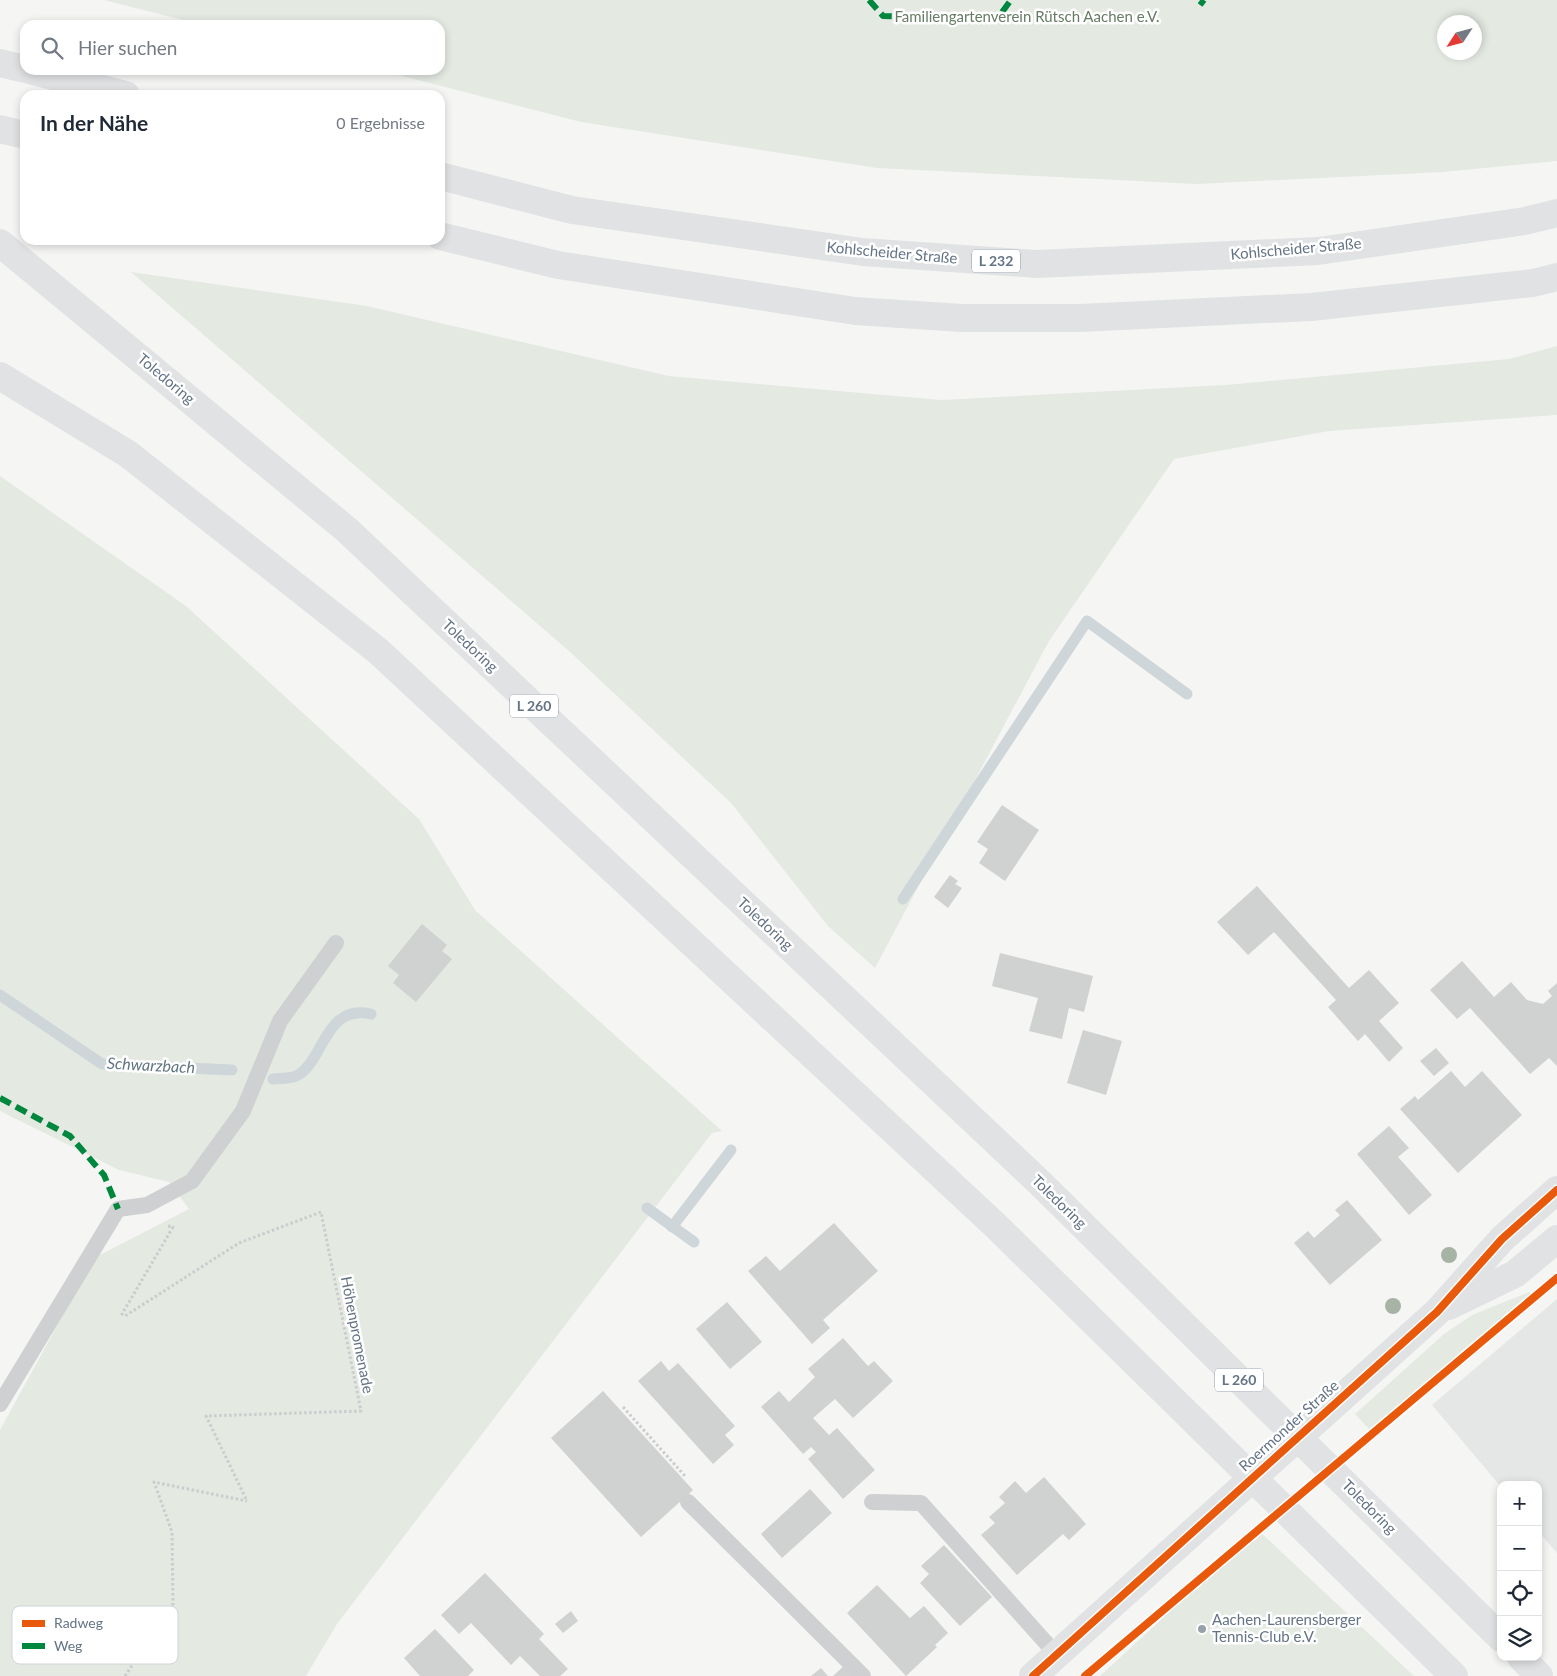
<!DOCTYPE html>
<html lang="de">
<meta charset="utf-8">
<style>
:root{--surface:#fff;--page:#f2f2f3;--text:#1f2937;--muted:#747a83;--line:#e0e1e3}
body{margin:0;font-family:Lato,sans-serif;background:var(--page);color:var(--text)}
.controls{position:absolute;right:15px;bottom:15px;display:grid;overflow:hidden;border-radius:10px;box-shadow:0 2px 8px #0003}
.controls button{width:45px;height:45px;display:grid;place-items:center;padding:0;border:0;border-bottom:1px solid var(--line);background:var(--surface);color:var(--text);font:25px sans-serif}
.compass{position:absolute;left:1437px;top:15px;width:45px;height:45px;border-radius:50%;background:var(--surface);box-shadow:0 2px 8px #0003;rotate:234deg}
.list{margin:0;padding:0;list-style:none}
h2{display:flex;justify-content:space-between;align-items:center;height:65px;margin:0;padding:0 20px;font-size:21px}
h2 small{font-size:16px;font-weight:400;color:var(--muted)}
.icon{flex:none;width:28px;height:28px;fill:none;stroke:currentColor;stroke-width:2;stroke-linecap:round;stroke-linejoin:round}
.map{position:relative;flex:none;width:1557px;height:1676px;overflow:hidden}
.search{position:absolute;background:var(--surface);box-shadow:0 2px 8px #0003;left:20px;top:20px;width:425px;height:55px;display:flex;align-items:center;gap:12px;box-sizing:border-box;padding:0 18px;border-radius:15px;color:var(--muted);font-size:19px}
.panel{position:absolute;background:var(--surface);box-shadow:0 2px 8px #0003;left:20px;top:90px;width:425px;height:155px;border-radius:15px}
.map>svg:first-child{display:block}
.built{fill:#e5e7e6}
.green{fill:#e4e9e2;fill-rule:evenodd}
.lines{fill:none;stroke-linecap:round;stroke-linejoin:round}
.stream{stroke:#cfd6da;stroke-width:11}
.building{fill:#d0d1d1}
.path{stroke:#cbccce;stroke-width:3;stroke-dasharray:2.5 2.5;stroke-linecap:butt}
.service{stroke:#cfd0d1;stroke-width:16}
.secondary{stroke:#e1e2e3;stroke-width:28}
.primary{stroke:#e1e2e3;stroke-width:28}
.trunk{stroke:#e1e2e3;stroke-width:28}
.quiet{stroke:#00873e;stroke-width:6;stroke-dasharray:12 6;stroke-linecap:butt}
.cycleway-casing{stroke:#fff;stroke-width:11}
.cycleway{stroke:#e8590c;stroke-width:8}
.tree{fill:#a6b3a5}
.poi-dot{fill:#97a1ac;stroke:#fff;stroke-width:2}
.labels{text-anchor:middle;stroke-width:5;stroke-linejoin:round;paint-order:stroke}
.shield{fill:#fff;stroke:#929daa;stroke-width:1}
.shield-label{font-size:14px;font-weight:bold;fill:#647385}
.park-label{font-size:15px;fill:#667c64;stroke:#fff}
.street-label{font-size:15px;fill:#647385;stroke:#fff}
.poi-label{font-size:15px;fill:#647385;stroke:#fff;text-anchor:start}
.water-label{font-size:16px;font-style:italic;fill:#607582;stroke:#fff}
.key{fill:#fff;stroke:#d0d5da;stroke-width:1}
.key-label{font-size:14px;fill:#647385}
</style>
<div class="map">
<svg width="1557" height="1676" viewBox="0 0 1557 1676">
<rect width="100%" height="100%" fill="#f5f6f4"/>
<path class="built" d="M1557,1299V1553L1538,1531V1485H1501V1487L1432,1405Z"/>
<g class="green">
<path d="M104,0H1557V161L1443,172L1197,184L877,168L581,122L379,70H440V25H202ZM1474,22V52H1444V22Z"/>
<path d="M131,272L367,306L669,376L941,400L1226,385L1509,359L1557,346V415L1329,431L1174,459L1049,641L875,968L828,926L731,803L569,651Z"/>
<path d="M0,476L186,606L419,819L475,910L722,1131L712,1133L337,1624L306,1676H0V1430L94,1258L189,1209L169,1182L119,1170L0,1111Z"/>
<path d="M1529,1292L1531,1294L1444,1369L1369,1429L1355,1414L1444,1334L1472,1315Z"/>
<path d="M1258,1530L1414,1676H1100Z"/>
</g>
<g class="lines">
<g class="stream">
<path d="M903,899L1087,621L1187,694"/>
<path d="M0,995L102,1064L232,1070"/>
<path d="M273,1079C279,1078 290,1079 296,1076C324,1063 324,1003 371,1014"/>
<path d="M647,1208L694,1242"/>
<path d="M672,1227L731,1150"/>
</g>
</g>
<g class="building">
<path d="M1002,805L1039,830L1005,881L979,863L988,849L977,842Z"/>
<path d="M950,875L958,881L955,884L962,888L948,908L934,897Z"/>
<path d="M1257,886L1349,988L1369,970L1399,1003L1379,1021L1403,1048L1389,1062L1365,1034L1358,1041L1328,1007L1336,1000L1274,932L1248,955L1217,922Z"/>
<path d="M422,924L447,945L442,951L452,959L416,1002L393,983L399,975L388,966Z"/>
<path d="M1000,953L1093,976L1084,1012L1069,1008L1062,1039L1029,1031L1038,998L992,986Z"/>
<path d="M1462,961L1494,997L1511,982L1527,1000L1543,1004L1552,996L1548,991L1557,983V1066L1549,1058L1530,1074L1470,1008L1457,1019L1430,990Z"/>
<path d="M1083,1030L1122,1041L1106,1095L1067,1083Z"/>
<path d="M1436,1048L1449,1063L1434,1076L1420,1061Z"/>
<path d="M1451,1071L1465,1087L1482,1071L1522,1115L1458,1173L1400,1109L1415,1096L1418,1100Z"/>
<path d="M1389,1126L1409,1148L1398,1157L1432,1195L1409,1215L1357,1154Z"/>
<path d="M1347,1200L1382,1240L1330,1285L1294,1243L1308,1231L1314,1238L1340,1215L1335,1210Z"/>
<path d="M834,1223L878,1271L823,1320L830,1328L812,1344L748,1271L766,1256L780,1271Z"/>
<path d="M727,1302L762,1342L730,1369L696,1329Z"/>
<path d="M843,1338L868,1366L874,1361L893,1381L853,1418L835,1399L813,1418L829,1435L837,1428L875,1470L843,1499L808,1459L816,1452L811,1447L803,1454L761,1407L779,1391L789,1402L815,1377L808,1369Z"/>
<path d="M661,1361L669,1371L678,1363L735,1426L725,1435L734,1445L713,1464L638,1381Z"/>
<path d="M603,1391L693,1490L641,1537L551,1438Z"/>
<path d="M1044,1477L1086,1524L1069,1540L1063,1534L1017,1575L981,1535L995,1523L989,1517L1005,1503L999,1497L1015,1481L1026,1493Z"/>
<path d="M810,1489L832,1513L782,1558L761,1534Z"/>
<path d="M944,1545L992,1597L960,1626L920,1583L929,1574L921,1566Z"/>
<path d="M485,1573L544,1634L539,1639L568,1669L560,1676H540L520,1656L511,1665L471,1623L459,1634L441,1615Z"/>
<path d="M877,1585L910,1618L924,1606L948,1633L935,1645L937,1647L906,1676L847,1613Z"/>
<path d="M571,1611L578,1621L563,1633L555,1624Z"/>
<path d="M435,1629L474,1670L468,1676H420L404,1658Z"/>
<path d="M846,1664L857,1676H833Z"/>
<path d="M821,1668L828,1676H811Z"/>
</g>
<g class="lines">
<g class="path">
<path d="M168,1226L173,1227L122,1314L125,1316L239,1243L321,1212L361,1411L206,1416L247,1501"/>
<path d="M623,1407L685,1476"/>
<path d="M125,1676L173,1604L172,1532L154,1482L247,1501"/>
</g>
<g class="service">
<path d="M0,1404L118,1209L147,1205L192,1181L243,1111L280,1021L336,943"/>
<path d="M688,1502L863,1676"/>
<path d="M872,1502L921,1503L1057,1655"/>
</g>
<g class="secondary">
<path d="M1449,1306L1515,1274L1557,1239"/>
<path d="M1033,1676L1437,1312L1502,1239L1557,1190"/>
</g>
<g class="primary">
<path d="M0,63L25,69"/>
<path d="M29,70L126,95"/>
<path d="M0,129L25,135"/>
<path d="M440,176L572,210L863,252L1037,264L1318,251L1525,221L1557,213"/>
<path d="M440,236L558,265L855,311L962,318H1080L1311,307L1533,283L1557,277"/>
</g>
<g class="trunk">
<path d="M0,243L347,530L1039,1182L1501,1638"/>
<path d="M0,376L128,454L378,651L995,1225L1454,1676"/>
<path d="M1521,1657L1539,1676"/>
</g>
<g class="quiet">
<path d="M869,0L883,16L997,19L1011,0"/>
<path d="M1200,5L1204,0"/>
<path d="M0,1098L70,1136L104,1175L118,1209"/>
</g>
<g class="cycleway-casing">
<g id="cycleway">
<path d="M1033,1676L1437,1312L1502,1239L1557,1190"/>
<path d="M1085,1676L1557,1278"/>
</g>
</g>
<use href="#cycleway" class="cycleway"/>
</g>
<g class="tree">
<circle cx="1449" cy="1255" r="8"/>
<circle cx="1393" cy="1306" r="8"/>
</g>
<circle class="poi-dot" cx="1202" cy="1629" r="5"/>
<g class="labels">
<g class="shield">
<rect x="972" y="249.5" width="48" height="23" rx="4"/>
<rect x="510" y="694.5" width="48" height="23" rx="4"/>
<rect x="1215" y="1368.5" width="48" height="23" rx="4"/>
</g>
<g class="shield-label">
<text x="996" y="266">L 232</text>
<text x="534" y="711">L 260</text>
<text x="1239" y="1385">L 260</text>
</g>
<g class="park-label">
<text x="1027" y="22">Familiengartenverein Rütsch Aachen e.V.</text>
</g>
<g class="street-label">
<text transform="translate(1296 249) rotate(-5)" y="5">Kohlscheider Straße</text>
<text transform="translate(892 253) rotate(5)" y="5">Kohlscheider Straße</text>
<text transform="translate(166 379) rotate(40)" y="5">Toledoring</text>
<text transform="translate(470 646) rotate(43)" y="5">Toledoring</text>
<text transform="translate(765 924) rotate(43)" y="5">Toledoring</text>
<text transform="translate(1059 1202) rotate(44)" y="5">Toledoring</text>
<text transform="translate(357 1335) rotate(79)" y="5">Höhenpromenade</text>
<text transform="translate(1289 1426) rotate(-42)" y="5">Roermonder Straße</text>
<text transform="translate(1369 1507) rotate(45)" y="5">Toledoring</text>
</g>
<g class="poi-label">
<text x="1212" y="1625">Aachen-Laurensberger<tspan x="1212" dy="17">Tennis-Club e.V.</tspan></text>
</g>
<g class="water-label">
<text transform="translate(151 1065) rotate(3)" y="6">Schwarzbach</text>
</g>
</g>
<rect x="12" y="1606" width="166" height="58" rx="8" class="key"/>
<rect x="22" y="1620" width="23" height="7" fill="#e8590c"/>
<rect x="22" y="1643" width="23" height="6" fill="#00873e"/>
<g class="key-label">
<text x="54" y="1628">Radweg</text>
<text x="54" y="1651">Weg</text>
</g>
</svg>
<div class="controls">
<button>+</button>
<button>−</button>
<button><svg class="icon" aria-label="locate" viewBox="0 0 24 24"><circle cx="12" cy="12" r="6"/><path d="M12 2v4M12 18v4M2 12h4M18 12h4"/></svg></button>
<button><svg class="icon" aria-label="layers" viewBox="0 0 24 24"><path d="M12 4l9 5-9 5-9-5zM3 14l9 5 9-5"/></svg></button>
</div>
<svg class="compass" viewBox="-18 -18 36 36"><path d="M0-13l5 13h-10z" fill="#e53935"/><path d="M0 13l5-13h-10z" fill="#747a83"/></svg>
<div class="search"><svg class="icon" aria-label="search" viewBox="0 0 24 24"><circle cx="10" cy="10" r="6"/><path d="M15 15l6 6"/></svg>Hier suchen</div>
<section class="panel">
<h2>In der Nähe<small>0 Ergebnisse</small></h2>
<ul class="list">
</ul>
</section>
</div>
